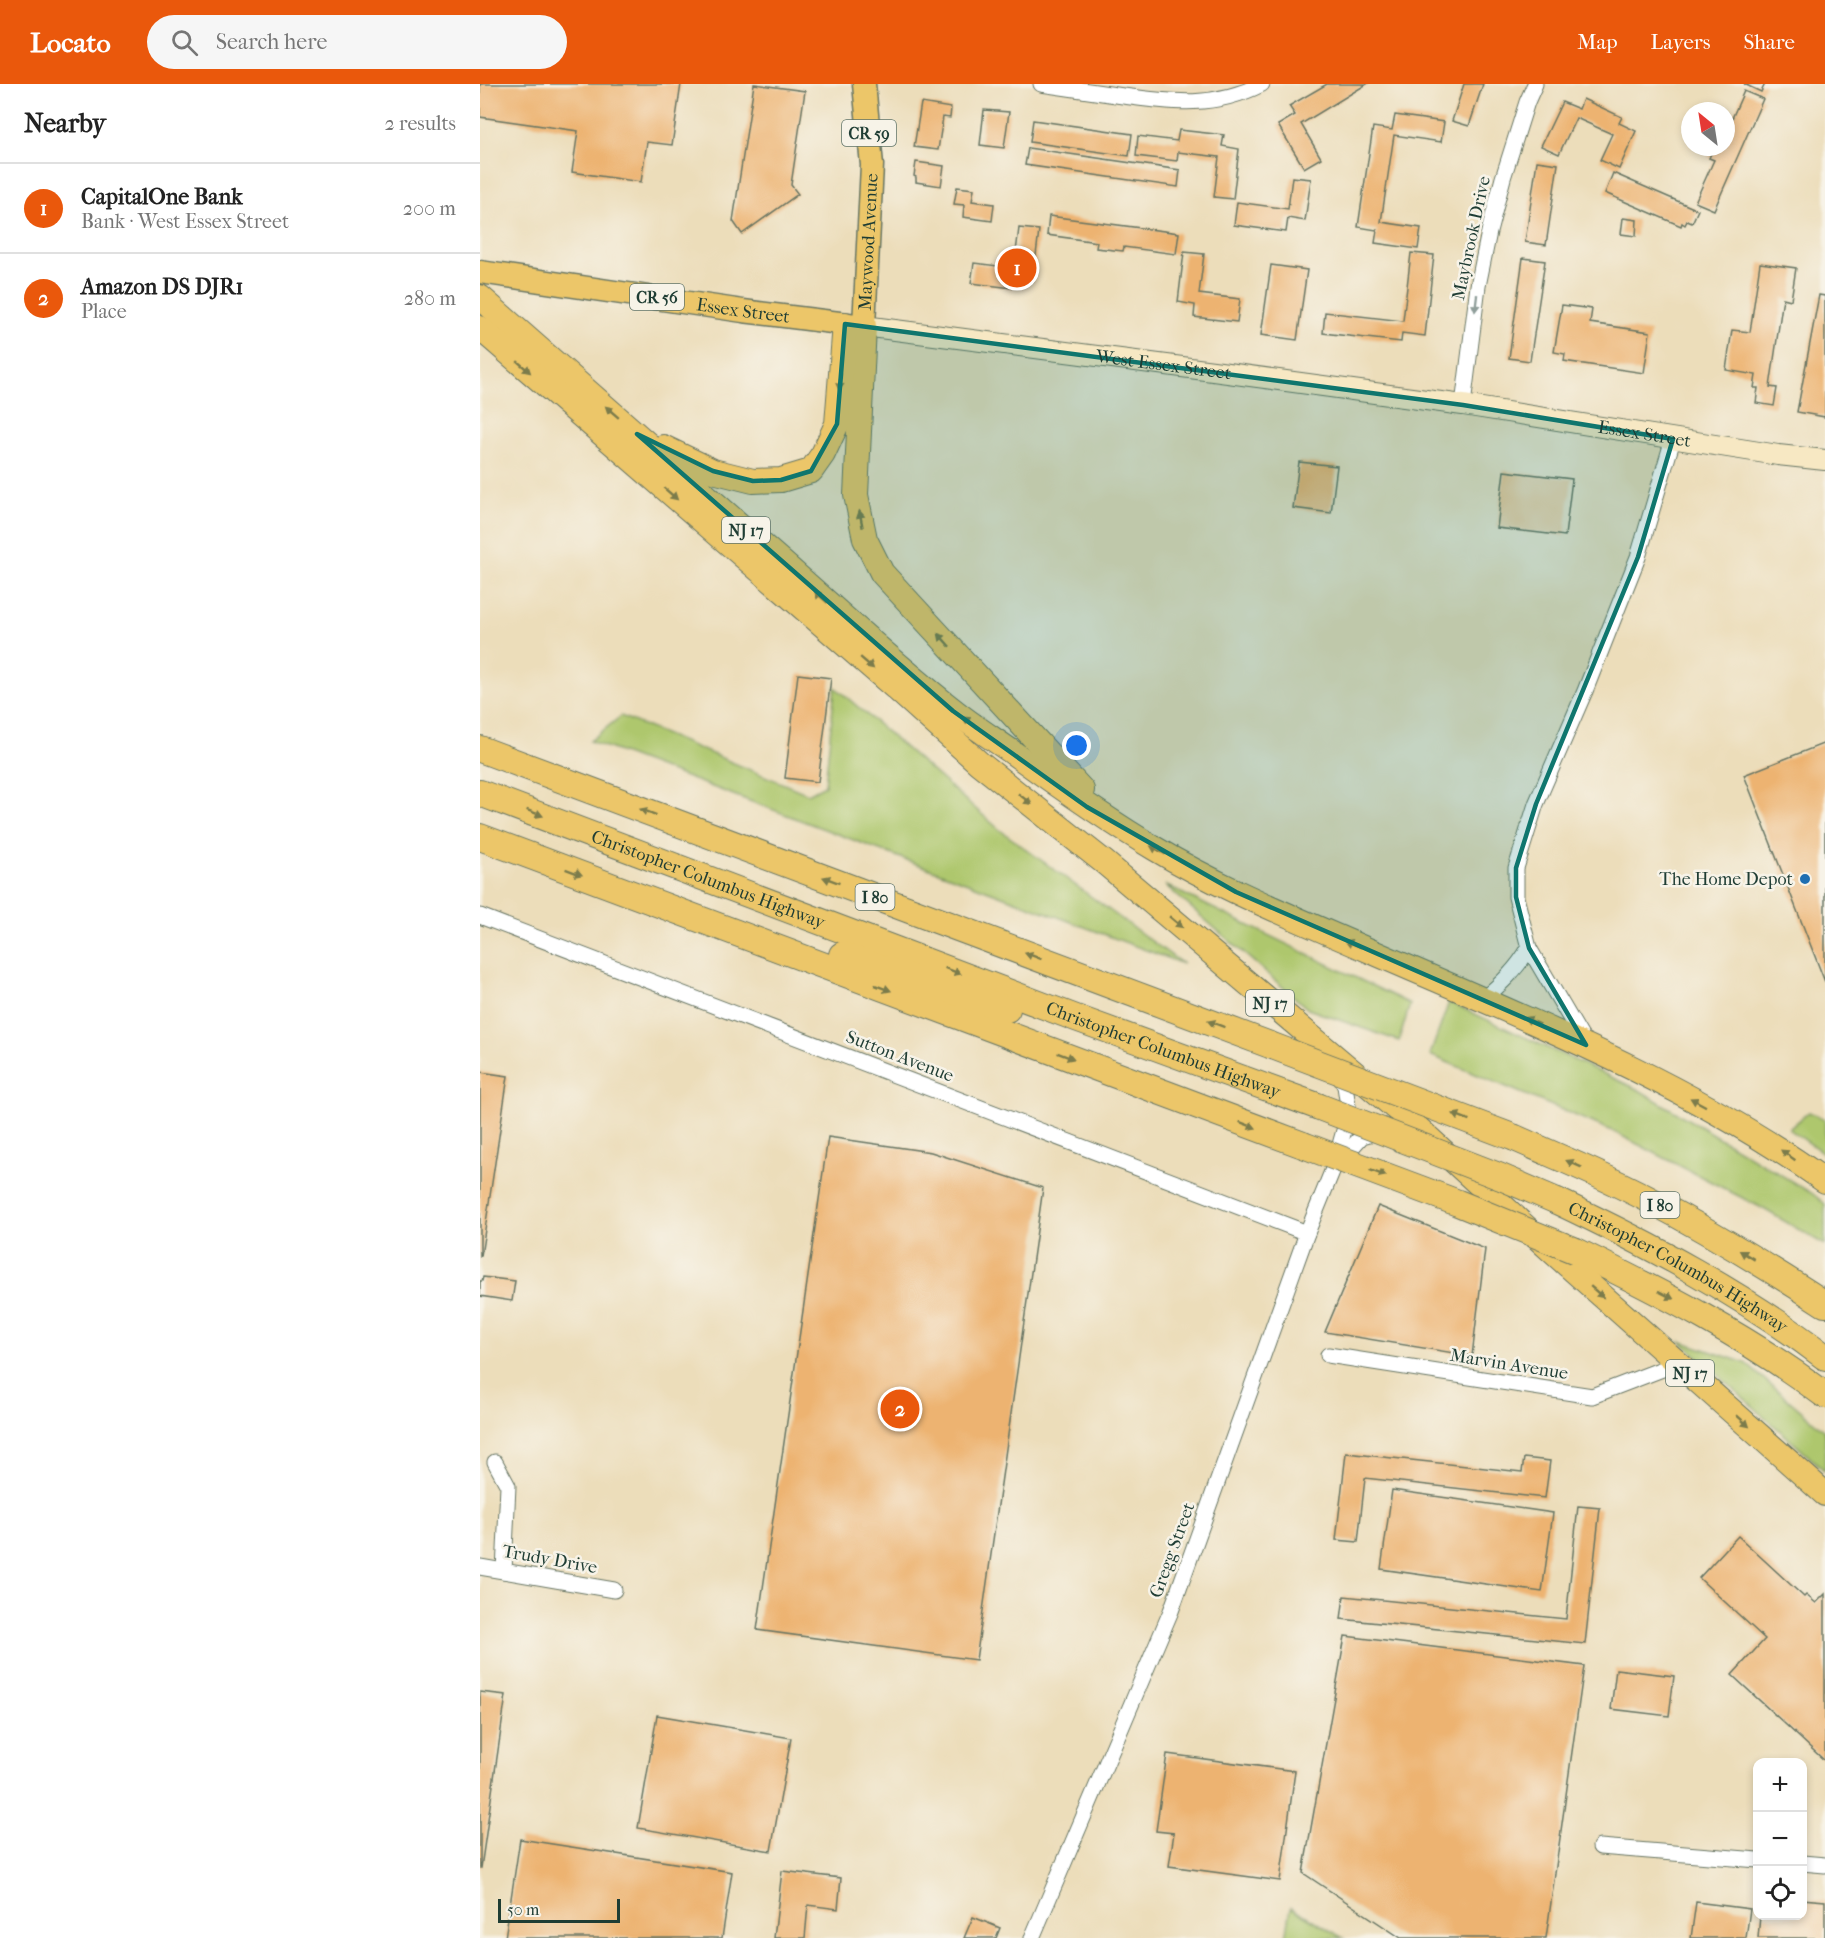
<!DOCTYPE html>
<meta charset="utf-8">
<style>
:root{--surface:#fff;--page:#f6f6f6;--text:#222;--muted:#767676;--line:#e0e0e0;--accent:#ea580c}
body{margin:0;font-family:"IM FELL French Canon",serif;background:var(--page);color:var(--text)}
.controls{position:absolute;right:18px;bottom:18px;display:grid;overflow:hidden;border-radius:12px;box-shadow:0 3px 9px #0003}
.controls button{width:54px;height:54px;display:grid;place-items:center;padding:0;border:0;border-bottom:2px solid var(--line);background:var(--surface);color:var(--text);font:30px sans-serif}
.compass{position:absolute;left:1201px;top:18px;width:54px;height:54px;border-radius:50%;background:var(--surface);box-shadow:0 3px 9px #0003;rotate:330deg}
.scale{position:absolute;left:18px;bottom:15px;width:122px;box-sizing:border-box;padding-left:6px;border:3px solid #1f3d34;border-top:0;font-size:16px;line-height:21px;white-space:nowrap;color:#1f3d34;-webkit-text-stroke:4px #f7f3e8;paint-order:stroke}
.you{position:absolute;left:597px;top:662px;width:21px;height:21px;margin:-15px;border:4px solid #fff;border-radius:50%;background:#1a73e8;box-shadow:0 0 0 9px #1a73e833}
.badge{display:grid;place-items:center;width:39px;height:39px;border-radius:50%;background:var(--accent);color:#fff;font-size:20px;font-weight:700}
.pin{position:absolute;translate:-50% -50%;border:3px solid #fff;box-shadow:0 2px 6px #0006}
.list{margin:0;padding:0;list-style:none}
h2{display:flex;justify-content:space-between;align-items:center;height:78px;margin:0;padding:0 24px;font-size:26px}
h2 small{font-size:20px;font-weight:400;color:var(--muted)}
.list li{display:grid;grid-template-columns:39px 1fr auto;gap:18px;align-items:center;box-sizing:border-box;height:90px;padding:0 24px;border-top:2px solid var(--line)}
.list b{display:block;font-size:22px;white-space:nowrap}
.list p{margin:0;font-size:20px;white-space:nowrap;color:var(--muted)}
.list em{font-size:20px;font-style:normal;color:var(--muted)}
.icon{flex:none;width:33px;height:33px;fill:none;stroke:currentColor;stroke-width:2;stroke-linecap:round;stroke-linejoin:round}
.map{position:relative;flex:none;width:1345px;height:1854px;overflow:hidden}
header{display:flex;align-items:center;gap:36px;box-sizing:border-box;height:84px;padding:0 30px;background:var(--accent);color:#fff}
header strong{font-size:28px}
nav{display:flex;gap:33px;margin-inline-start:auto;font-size:21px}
.search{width:420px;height:54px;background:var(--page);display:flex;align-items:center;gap:15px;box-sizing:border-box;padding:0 21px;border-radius:33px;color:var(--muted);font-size:22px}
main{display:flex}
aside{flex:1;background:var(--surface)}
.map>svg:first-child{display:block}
.green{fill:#aec76d;stroke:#668250;stroke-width:1.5}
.building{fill:#edb371}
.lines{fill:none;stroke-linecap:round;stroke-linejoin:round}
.minor-casing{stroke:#677563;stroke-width:17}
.secondary-casing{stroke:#677563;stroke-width:22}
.primary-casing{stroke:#677563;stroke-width:25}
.trunk-casing{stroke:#677563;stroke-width:26}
.motorway-casing{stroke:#677563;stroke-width:28}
.minor{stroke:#fff;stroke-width:15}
.secondary{stroke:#f7e8c3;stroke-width:20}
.primary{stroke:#ecc669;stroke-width:22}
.trunk{stroke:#ecc669;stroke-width:24}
.motorway{stroke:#ecc669;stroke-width:26}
.motorway-bridge-casing{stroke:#677563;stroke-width:28;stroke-linecap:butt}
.motorway-bridge{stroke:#ecc669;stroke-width:26}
.oneway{fill:#8f9e9a}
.oneway2{fill:#7b7b4c}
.marked{fill:#0f766e;fill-opacity:0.2;stroke:#0f766e;stroke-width:4.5;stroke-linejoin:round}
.poi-dot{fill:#1f6fb2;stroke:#f7f3e8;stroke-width:2}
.labels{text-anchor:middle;stroke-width:5;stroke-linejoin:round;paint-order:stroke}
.shield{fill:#f7f3e8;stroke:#60746a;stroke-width:1.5}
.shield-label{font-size:16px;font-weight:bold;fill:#1f3d34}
.street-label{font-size:18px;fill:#1f3d34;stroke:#f7f3e8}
.poi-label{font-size:18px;fill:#1f3d34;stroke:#f7f3e8;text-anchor:end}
</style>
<header>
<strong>Locato</strong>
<div class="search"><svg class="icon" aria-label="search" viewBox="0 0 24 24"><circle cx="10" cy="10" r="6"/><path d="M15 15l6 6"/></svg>Search here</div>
<nav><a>Map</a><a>Layers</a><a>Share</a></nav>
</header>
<main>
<aside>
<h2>Nearby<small>2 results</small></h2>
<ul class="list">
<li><span class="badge">1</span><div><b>CapitalOne Bank</b><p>Bank · West Essex Street</p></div><em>200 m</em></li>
<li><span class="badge">2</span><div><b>Amazon DS DJR1</b><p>Place</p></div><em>280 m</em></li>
</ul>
</aside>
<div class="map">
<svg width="1345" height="1854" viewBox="0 0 1345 1854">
<rect width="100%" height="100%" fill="#f7f3e8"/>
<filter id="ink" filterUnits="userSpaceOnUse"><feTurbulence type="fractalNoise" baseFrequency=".0167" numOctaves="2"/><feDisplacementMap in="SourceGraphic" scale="12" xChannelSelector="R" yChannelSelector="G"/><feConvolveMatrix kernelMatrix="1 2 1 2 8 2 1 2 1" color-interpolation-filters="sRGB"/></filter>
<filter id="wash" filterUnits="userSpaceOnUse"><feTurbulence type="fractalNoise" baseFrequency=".008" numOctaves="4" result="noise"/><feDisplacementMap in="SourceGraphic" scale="24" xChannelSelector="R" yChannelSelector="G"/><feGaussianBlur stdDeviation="1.35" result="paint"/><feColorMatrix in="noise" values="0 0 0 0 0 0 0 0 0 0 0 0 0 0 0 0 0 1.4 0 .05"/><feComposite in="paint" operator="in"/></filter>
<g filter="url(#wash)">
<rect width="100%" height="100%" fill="#ecddba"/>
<g class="green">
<path d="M355,603L520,746L703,880L110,657L141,632L328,710L345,701Z"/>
<path d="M685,801L930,920L919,957L828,925Z"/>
<path d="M969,918L1159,1006L1333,1110L1345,1120V1161L1282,1124L1130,1046L950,971Z"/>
<path d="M1329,1028L1345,1036V1070L1309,1045Z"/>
<path d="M1200,1257L1265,1279L1345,1347V1387Z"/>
<path d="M811,1823L863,1854H806Z"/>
</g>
<g id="blocks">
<g class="building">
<path d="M0,0H201L192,61L167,58L161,98L92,88L98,47L0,33Z"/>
<path d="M274,0L325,7L311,101L318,110L262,150L253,137Z"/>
<path d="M847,0H887L821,40L841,74L824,84L798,41L815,31L809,22Z"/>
<path d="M984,0H1003L989,42L972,37Z"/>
<path d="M1264,0H1285L1281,8Z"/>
<path d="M1264,7L1283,15L1234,126L1215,118L1234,76L1229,74L1234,63H1246V48Z"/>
<path d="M1103,15L1142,33L1139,39L1156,47L1139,85L1120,76L1132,50L1096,34L1079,70L1061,62L1082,18L1099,25Z"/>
<path d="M441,19L471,24L470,34L463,33L458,66L434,63Z"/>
<path d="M504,26L529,28L524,64L500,61Z"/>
<path d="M915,31L964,38L961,58L914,51L901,138L941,144L938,165L895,159L897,146L878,143L893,43L912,46Z"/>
<path d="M553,36L652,50L649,72L550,58Z"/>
<path d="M699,46L744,51L742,62L759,65L753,115L734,113L739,73L698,68L697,77L656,72L658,52L697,57Z"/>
<path d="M548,64L700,86L698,103L545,81Z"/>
<path d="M1057,77L1078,80L1066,161L1045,158Z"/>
<path d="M436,78L464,82L461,102L436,98V93L434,92Z"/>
<path d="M1133,89L1218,126L1212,139L1207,137L1205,141L1202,139L1201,142L1125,109Z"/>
<path d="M812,93L831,95L825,137L808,134L806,148L754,141L757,118L808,125Z"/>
<path d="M477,103L494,105L492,117L514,120L512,137L483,133L484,121L474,120Z"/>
<path d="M569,132L699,149L696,170L644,163L643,167L616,164L617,158L567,151Z"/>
<path d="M1143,134L1157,136L1156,152L1141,150Z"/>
<path d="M539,144L559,146L553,197L533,195L532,204L491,199L494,179L534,184Z"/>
<path d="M704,168L724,170L719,210L760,215L757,238L714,233L715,221L698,218Z"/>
<path d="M931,169L954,171L945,252L922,249L921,258L843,249L845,228L923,237Z"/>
<path d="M1043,174L1065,177L1050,277L1029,274Z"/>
<path d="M1280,179L1316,184L1311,216L1303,214L1290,303L1297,304L1294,322L1276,319L1278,304H1274L1276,291L1246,286L1252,246L1270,248Z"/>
<path d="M791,181L827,186L817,256L781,251Z"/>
<path d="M1339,211L1345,212V333L1317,328Z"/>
<path d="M1082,221L1112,225L1110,239L1170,248L1164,289L1084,277L1085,270L1074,268Z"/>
<path d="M819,378L857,382L851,429L813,424Z"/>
<path d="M1024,387L1092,395L1085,452L1017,444Z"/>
<path d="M318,590L351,594L338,698L305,694Z"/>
<path d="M1345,659V898L1264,691Z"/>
<path d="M0,988L28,992L1,1172H0Z"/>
<path d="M348,1053L451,1068L563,1104L496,1576L277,1546Z"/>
<path d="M898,1122L1005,1165L992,1272L845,1248Z"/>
<path d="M3,1193L35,1197L32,1217L0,1212V1197H2Z"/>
<path d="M866,1369L1042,1388L1044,1374L1070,1377L1065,1414L885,1394L878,1458L856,1456Z"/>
<path d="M912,1406L1073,1429L1062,1508L901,1485Z"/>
<path d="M1098,1422L1120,1424L1105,1560L861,1535L864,1512L1086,1535Z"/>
<path d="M1258,1452L1324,1513L1326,1511L1336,1519L1345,1510V1677L1252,1591L1285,1555L1219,1494Z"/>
<path d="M865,1552L1104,1582L1066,1854H921L823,1789Z"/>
<path d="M1136,1585L1194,1592L1189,1632L1131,1625Z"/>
<path d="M0,1608L26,1611L1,1784H0Z"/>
<path d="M177,1631L311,1654L291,1767L158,1744Z"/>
<path d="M687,1670L815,1687L800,1797L689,1782L694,1749L676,1747Z"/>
<path d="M40,1755L252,1788L242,1854H25Z"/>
<path d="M302,1787L361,1794L358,1825L328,1821L325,1854H294Z"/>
<path d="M1322,1815L1345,1817V1854H1278L1280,1832H1322Z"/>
<path d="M1216,1818L1270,1825L1266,1854H1211Z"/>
<path d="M493,1833L520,1844L516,1854H484Z"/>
</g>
</g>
</g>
<g filter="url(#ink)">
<use href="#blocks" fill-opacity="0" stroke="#677563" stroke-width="1.5"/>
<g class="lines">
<g class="minor-casing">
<g id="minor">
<path d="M561,0C588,4 615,8 643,12C693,19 735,24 782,0"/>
<path d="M983,321L998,202L1009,148L1023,94L1047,18L1055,0"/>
<path d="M0,832L827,1149"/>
<path d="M1002,916C1021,900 1037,885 1049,864"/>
<path d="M1106,961L1049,864L1036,813V784L1056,720L1105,607L1158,473L1193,355"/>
<path d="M857,1080L882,1052L901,1047"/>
<path d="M848,1271L1112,1312L1198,1279"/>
<path d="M15,1378L28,1402L24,1487"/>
<path d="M0,1483L134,1506"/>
<path d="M1120,1763L1278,1776"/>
<path d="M1322,1779L1345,1781"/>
<path d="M552,1854L691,1527L827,1149L853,1085L869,1029L865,1002L856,986"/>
</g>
</g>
<g class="secondary-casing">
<g id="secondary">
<path id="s1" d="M384,242L733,287L983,321L1298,371L1345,376"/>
</g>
</g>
<g class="primary-casing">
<g id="primary">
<path id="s2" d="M0,188L263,227L384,242L392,81L384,0"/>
</g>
</g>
<g class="trunk-casing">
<g id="trunk">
<path d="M0,213C96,297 192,381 288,466C349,519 409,576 473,626C494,643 517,657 539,673C583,705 627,736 674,764C742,805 815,834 888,866C1044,934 1205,997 1345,1097"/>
<path d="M384,242L376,411L385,455L402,489L602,706"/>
<path d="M0,244L419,607L499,679L624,778L918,1026L1074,1169L1345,1410"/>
<path d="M183,363L233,387L273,397L301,396L331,387L343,370L357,340L365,240"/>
</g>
</g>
<g class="motorway-casing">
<g id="motorway">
<path d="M0,665L790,961"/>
<path id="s3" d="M0,709L596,934L837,1022"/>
<path d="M0,753L823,1061"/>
<path d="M362,871L527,925"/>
<path d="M1035,1054C1080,1074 1125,1092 1168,1115C1229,1147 1288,1183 1345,1220"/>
<path id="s4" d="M1077,1117C1170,1161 1263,1210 1345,1273"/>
<path d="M1096,1167C1182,1209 1268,1253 1345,1311"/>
</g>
</g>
<use href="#minor" class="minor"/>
<use href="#secondary" class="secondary"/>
<use href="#primary" class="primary"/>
<use href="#trunk" class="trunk"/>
<use href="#motorway" class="motorway"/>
<g class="motorway-bridge-casing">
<g id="motorway-bridge">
<path d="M790,961L1035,1054"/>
<path d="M837,1022L1021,1093L1077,1117"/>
<path d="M823,1061L978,1119L1096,1167"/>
</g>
</g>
<use href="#motorway-bridge" class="motorway-bridge"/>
</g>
<defs><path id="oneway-solid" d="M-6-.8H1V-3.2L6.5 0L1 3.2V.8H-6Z" transform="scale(1.5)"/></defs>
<use class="oneway" href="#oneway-solid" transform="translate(996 219) rotate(97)"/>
<g class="oneway2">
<use href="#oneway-solid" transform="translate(44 283) rotate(41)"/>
<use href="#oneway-solid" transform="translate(360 298) rotate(95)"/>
<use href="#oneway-solid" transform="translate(132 328) rotate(-139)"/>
<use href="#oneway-solid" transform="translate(191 410) rotate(41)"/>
<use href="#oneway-solid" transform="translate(381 435) rotate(-101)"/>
<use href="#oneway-solid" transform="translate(341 513) rotate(-139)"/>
<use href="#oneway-solid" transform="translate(464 556) rotate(-132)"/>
<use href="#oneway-solid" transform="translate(387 579) rotate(41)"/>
<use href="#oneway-solid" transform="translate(490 638) rotate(-145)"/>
<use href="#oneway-solid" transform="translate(545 715) rotate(38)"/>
<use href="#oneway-solid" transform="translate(168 728) rotate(-160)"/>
<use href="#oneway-solid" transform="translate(55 729) rotate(21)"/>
<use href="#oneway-solid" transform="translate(678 766) rotate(-150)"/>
<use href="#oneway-solid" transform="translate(94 788) rotate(20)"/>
<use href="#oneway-solid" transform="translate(351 796) rotate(-160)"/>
<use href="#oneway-solid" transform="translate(696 838) rotate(40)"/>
<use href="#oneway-solid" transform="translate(873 860) rotate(-158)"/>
<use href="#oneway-solid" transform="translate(553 872) rotate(-160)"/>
<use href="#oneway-solid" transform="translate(473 887) rotate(21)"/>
<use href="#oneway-solid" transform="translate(403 904) rotate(20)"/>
<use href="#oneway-solid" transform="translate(1052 937) rotate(-157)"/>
<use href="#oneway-solid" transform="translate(736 940) rotate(-160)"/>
<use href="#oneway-solid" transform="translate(586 972) rotate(20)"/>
<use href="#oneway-solid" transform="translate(1218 1018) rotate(-152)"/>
<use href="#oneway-solid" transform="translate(981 1033) rotate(-159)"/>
<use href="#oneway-solid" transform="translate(768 1041) rotate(21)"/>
<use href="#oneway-solid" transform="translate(1308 1071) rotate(-145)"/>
<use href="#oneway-solid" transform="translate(1094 1080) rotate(-156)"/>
<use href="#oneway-solid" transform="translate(898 1089) rotate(20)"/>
<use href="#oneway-solid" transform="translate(1267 1171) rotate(-149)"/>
<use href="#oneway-solid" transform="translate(1117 1208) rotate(41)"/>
<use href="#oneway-solid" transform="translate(1186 1211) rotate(27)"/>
<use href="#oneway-solid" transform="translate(1263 1337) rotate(42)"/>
</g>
</g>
<path class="marked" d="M365,240L983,321L1193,355L1158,473L1056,720L1036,784V813L1049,864L1106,961L756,808L607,723L473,627L157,350L233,387L273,397L301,396L331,387L357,340Z"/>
<circle class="poi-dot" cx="1325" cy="795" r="6"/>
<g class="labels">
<g class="shield">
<rect x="362" y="36" width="54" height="26" rx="4.5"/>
<rect x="150" y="200" width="54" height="26" rx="4.5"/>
<rect x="242" y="433" width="48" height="26" rx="4.5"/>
<rect x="375.5" y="800" width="39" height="26" rx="4.5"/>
<rect x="766" y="906" width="48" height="26" rx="4.5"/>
<rect x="1160.5" y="1108" width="39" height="26" rx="4.5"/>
<rect x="1186" y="1276" width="48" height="26" rx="4.5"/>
</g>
<g class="shield-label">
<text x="389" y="55">CR 59</text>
<text x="177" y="219">CR 56</text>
<text x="266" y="452">NJ 17</text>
<text x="395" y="819">I 80</text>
<text x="790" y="925">NJ 17</text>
<text x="1180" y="1127">I 80</text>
<text x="1210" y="1295">NJ 17</text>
</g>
<g class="street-label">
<text transform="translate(991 154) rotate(-78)" y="6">Maybrook Drive</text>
<text dy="6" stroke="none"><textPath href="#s2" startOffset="472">Maywood Avenue</textPath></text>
<text dy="6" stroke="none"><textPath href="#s2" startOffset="266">Essex Street</textPath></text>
<text dy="6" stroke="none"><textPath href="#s1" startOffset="302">West Essex Street</textPath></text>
<text dy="6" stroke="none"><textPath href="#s1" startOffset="788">Essex Street</textPath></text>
<text dy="6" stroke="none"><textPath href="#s3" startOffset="244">Christopher Columbus Highway</textPath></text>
<text dy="6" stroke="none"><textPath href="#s3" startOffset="730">Christopher Columbus Highway</textPath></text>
<text transform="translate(420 972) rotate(21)" y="6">Sutton Avenue</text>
<text dy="6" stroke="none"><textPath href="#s4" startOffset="138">Christopher Columbus Highway</textPath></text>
<text transform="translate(1029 1280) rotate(9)" y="6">Marvin Avenue</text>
<text transform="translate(692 1466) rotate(-70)" y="6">Gregg Street</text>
<text transform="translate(70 1475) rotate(10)" y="6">Trudy Drive</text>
</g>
<g class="poi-label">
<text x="1313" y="801">The Home Depot</text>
</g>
</g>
</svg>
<div class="controls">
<button>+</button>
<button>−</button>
<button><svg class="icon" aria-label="locate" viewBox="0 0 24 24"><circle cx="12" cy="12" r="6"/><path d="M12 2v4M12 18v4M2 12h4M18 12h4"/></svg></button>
</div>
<svg class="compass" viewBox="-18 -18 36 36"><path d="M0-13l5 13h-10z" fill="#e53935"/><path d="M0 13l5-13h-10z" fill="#767676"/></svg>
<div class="scale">50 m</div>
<div class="you"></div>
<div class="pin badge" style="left:537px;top:184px">1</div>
<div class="pin badge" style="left:420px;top:1325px">2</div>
</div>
</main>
